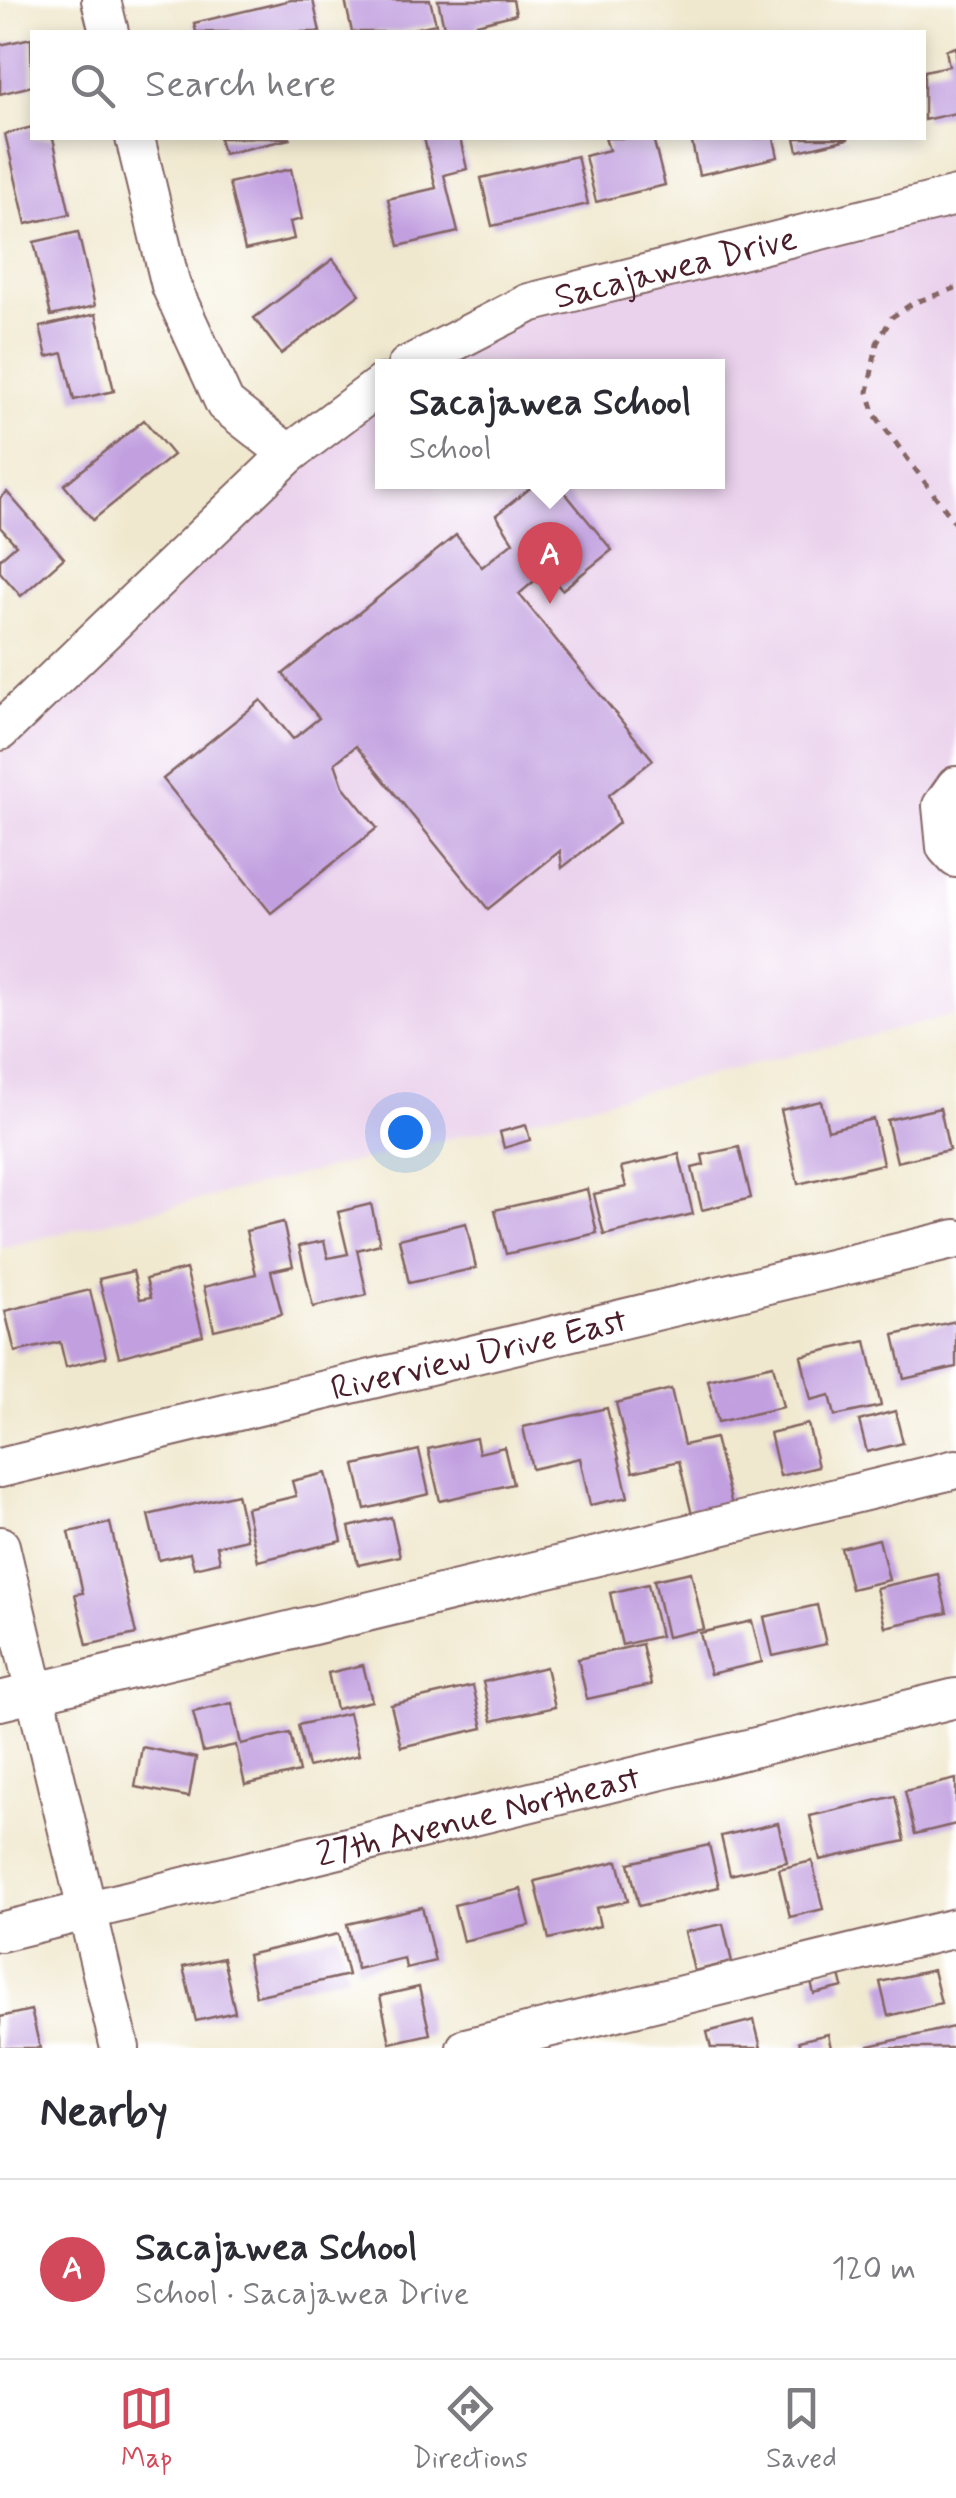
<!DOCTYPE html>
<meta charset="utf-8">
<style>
:root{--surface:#fff;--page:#f7f7f7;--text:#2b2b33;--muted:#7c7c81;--line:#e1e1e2;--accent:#d1495b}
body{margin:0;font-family:Mynerve,sans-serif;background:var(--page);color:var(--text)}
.you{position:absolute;left:405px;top:1132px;width:35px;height:35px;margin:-25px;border:8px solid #fff;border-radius:50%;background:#1a73e8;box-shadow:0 0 0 15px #1a73e833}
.badge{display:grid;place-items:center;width:65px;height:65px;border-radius:50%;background:var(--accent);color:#fff;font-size:32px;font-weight:700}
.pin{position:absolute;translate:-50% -82px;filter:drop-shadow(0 2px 5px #0008)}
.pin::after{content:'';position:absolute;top:52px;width:35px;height:30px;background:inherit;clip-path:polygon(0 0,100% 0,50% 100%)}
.popup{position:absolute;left:375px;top:359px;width:350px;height:130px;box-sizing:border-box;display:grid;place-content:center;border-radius:0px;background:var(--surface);filter:drop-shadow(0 2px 8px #0005);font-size:32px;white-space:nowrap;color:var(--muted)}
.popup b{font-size:38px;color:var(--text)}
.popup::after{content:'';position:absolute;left:50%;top:100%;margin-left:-20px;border:20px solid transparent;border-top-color:var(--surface)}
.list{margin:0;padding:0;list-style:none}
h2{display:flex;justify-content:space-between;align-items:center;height:130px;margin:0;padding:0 40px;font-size:42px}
h2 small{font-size:32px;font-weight:400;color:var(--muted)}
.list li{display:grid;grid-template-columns:65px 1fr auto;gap:30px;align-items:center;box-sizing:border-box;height:180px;padding:0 40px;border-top:2px solid var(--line)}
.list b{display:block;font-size:38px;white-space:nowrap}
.list p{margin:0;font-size:32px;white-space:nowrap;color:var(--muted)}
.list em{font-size:32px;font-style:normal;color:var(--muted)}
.icon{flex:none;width:55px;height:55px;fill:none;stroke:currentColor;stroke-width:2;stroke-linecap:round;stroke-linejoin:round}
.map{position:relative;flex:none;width:956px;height:2048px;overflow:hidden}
.search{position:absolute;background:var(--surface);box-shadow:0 5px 15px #0003;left:30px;right:30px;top:30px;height:110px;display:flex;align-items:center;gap:25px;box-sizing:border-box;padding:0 35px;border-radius:0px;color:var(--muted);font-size:38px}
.sheet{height:310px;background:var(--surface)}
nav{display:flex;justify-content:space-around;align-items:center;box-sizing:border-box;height:140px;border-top:2px solid var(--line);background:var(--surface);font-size:28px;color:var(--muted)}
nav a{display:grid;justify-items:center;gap:5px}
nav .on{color:var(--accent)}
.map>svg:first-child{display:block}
.built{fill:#ead1ec}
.building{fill:#c2a0e0}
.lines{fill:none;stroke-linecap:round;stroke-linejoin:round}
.minor-casing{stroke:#846564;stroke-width:42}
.path{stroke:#846564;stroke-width:5;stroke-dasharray:8 8;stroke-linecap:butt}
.minor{stroke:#fff;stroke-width:38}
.labels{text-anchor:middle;stroke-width:10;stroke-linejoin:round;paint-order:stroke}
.street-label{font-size:35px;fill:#4a1f2b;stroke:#fff}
</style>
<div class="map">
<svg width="956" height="2048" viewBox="0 0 956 2048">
<rect width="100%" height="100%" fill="#fff"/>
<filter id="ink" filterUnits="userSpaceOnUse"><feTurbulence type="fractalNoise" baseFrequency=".01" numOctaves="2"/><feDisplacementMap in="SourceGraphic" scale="20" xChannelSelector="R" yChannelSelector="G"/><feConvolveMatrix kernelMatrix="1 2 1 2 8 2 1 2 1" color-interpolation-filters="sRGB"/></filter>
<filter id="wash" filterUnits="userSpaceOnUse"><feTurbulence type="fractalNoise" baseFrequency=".0048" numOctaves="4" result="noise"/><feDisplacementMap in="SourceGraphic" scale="40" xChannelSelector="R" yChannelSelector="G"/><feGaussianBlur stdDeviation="2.25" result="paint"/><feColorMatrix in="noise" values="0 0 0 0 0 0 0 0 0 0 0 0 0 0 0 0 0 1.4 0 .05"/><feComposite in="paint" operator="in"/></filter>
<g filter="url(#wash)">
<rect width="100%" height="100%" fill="#f0e8ce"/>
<path class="built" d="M956,196V1015L0,1248V754L289,454L382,385V482H718V366H407L529,303Z"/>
<g id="blocks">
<g class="building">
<path d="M291,0H313L320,32H196L194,23Z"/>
<path d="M345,0H430L436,24L398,32H352Z"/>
<path d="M438,0H513L516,14L477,24L479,32H445Z"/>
<path d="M31,38L32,86L0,94V45Z"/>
<path d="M956,47V113L924,120V71L949,66L946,50Z"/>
<path d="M32,127V138H53L70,214L26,224L5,134Z"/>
<path d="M219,138H290V139L223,154Z"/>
<path d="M424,138H460L467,169L444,175L458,232L399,246L388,199L436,188Z"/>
<path d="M605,138H653L665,185L596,202L585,156L609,150Z"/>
<path d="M691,138H774L778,157L699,175Z"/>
<path d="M795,138H848V139L798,151Z"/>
<path d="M577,156L588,204L492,226L481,178Z"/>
<path d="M291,169L302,219L290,222L294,239L245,250L229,183Z"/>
<path d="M78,232L95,306L51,316L34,242Z"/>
<path d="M333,259L360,294L281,354L254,318Z"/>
<path d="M96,314L114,391L74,400L63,353L47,357L40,327Z"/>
<path d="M144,420L173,455L93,520L64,485Z"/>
<path d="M538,482H556L612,550L562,590L546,571L519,594L653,760L609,795L619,823L562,868L560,851L488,909L356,746L335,763L343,786L377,828L271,913L163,779L261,700L293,739L319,718L283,674L456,535L482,567L513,542L496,515Z"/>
<path d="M7,492L64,558L21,596L0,572V559L16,545L0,527V498Z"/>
<path d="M821,1101L828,1130L873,1119L883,1164L798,1184L781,1110Z"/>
<path d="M940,1108L949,1150L897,1162L887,1120Z"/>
<path d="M526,1125L530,1140L504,1148L500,1132Z"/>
<path d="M739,1147L751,1198L702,1210L692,1168L704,1165L702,1155Z"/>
<path d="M679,1154L693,1214L604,1235L594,1194L626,1187L621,1167Z"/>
<path d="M587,1189L597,1233L506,1254L495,1210Z"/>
<path d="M371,1204L380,1244L357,1250L367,1295L313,1307L299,1246L324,1241L328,1258L348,1254L338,1212Z"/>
<path d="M283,1222L293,1266L271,1271L282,1314L214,1330L204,1287L256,1274L246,1231Z"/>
<path d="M466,1223L476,1268L409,1283L399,1239Z"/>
<path d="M186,1269L203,1335L119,1357L99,1279L133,1271L140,1299L151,1297L146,1279Z"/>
<path d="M90,1290L106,1357L66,1367L60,1342L15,1352L5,1311Z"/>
<path d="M956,1321V1367L904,1379L894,1335Z"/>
<path d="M866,1341L881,1406L835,1416L830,1395L811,1400L801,1356Z"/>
<path d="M773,1365L783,1407L718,1422L708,1380Z"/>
<path d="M671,1389L684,1445L715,1438L732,1505L692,1515L679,1461L633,1472L616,1403Z"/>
<path d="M607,1408L628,1497L590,1505L580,1458L532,1469L523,1427Z"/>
<path d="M895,1411L903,1443L867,1452L859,1421Z"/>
<path d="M808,1424L818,1467L780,1476L770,1433Z"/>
<path d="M476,1438L479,1453L504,1447L513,1484L440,1501L428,1449Z"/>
<path d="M419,1450L429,1494L365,1509L355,1465Z"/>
<path d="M326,1473L342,1541L258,1561L246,1508L296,1496L292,1481Z"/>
<path d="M237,1494L247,1539L217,1546L220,1562L194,1568L190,1553L159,1560L148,1515Z"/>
<path d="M391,1517L400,1556L358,1565L349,1527Z"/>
<path d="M110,1523L136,1634L87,1645L75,1594L83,1593L69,1532Z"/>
<path d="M879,1539L889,1580L851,1589L841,1548Z"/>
<path d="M691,1572L704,1629L667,1637L654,1580Z"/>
<path d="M938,1574L947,1613L885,1627L876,1588Z"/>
<path d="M648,1584L660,1636L622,1645L610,1593Z"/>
<path d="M817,1605L826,1644L773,1656L764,1617Z"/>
<path d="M752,1621L762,1662L710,1674L700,1633Z"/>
<path d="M642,1644L651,1685L587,1699L578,1659Z"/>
<path d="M363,1665L372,1701L336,1709L328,1673Z"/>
<path d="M546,1667L555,1707L492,1721L483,1682Z"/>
<path d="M473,1686L483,1728L401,1747L391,1705Z"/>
<path d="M232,1703L241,1744L290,1733L299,1772L245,1785L236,1745L203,1752L193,1712Z"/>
<path d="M349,1713L359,1755L308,1767L298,1725Z"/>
<path d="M142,1747L196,1758L189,1797L135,1787Z"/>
<path d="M956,1779V1824L915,1834L905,1791Z"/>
<path d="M895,1796L905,1841L820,1860L810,1816Z"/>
<path d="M778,1823L787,1862L730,1875L721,1836Z"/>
<path d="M709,1845L719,1887L639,1906L629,1863Z"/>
<path d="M618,1861L628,1901L596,1908L600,1926L549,1939L535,1881Z"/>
<path d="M812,1861L823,1909L790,1917L779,1869Z"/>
<path d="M521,1889L530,1925L463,1941L454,1905Z"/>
<path d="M422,1907L435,1961L406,1968L404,1958L357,1969L347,1924Z"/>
<path d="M723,1924L732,1962L694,1971L685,1932Z"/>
<path d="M338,1934L348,1975L256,1996L247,1955Z"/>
<path d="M223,1958L235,2012L196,2021L183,1967Z"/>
<path d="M838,1967L843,1987L814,1994L809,1975Z"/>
<path d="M933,1970L941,2003L888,2016L880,1982Z"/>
<path d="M419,1987L430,2034L390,2043L380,1996Z"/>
<path d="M31,2010L40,2048H0V2017Z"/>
<path d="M754,2020L761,2048H711L707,2032Z"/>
<path d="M953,2027L956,2048H869V2046Z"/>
<path d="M828,2034L831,2048H801L799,2041Z"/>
</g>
</g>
</g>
<g filter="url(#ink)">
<use href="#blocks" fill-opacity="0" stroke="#846564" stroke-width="2.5"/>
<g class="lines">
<g class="minor-casing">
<g id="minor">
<path d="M101,0L109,32"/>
<path d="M135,138L171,286L225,404L289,454"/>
<path id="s1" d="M407,366L529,303L956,196"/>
<path d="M0,731L289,454L382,384"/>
<path d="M956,786L942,806L946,847L956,858"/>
<path id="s2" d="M0,1468L956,1239"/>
<path d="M0,1546L120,2048"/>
<path d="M0,1701L956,1469"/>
<path id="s3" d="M0,1932L956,1698"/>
<path d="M466,2048L956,1928"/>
</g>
</g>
<path class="path" d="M956,288L913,303L892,317L877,343L868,392L875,415L956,524"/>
<use href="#minor" class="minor"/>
</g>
</g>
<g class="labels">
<g class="street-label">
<text dy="12" stroke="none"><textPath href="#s1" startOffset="288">Sacajawea Drive</textPath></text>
<text dy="12" stroke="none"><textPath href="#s2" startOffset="492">Riverview Drive East</textPath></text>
<text dy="12" stroke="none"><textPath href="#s3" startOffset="492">27th Avenue Northeast</textPath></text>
</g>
</g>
</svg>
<div class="you"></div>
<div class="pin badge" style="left:550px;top:604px">A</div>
<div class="popup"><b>Sacajawea School</b>School</div>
<div class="search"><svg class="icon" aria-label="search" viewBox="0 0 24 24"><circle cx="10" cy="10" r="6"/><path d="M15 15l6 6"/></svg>Search here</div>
</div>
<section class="sheet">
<h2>Nearby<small></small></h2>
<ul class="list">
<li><span class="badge">A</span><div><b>Sacajawea School</b><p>School · Sacajawea Drive</p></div><em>120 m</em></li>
</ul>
</section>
<nav>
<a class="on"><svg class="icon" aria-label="map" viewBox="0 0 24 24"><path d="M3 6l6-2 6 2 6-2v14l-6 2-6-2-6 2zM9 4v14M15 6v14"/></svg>Map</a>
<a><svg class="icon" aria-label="directions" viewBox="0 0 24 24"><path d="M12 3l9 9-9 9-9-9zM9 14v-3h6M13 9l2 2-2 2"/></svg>Directions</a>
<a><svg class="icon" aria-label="saved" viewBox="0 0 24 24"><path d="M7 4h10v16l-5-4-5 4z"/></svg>Saved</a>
</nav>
